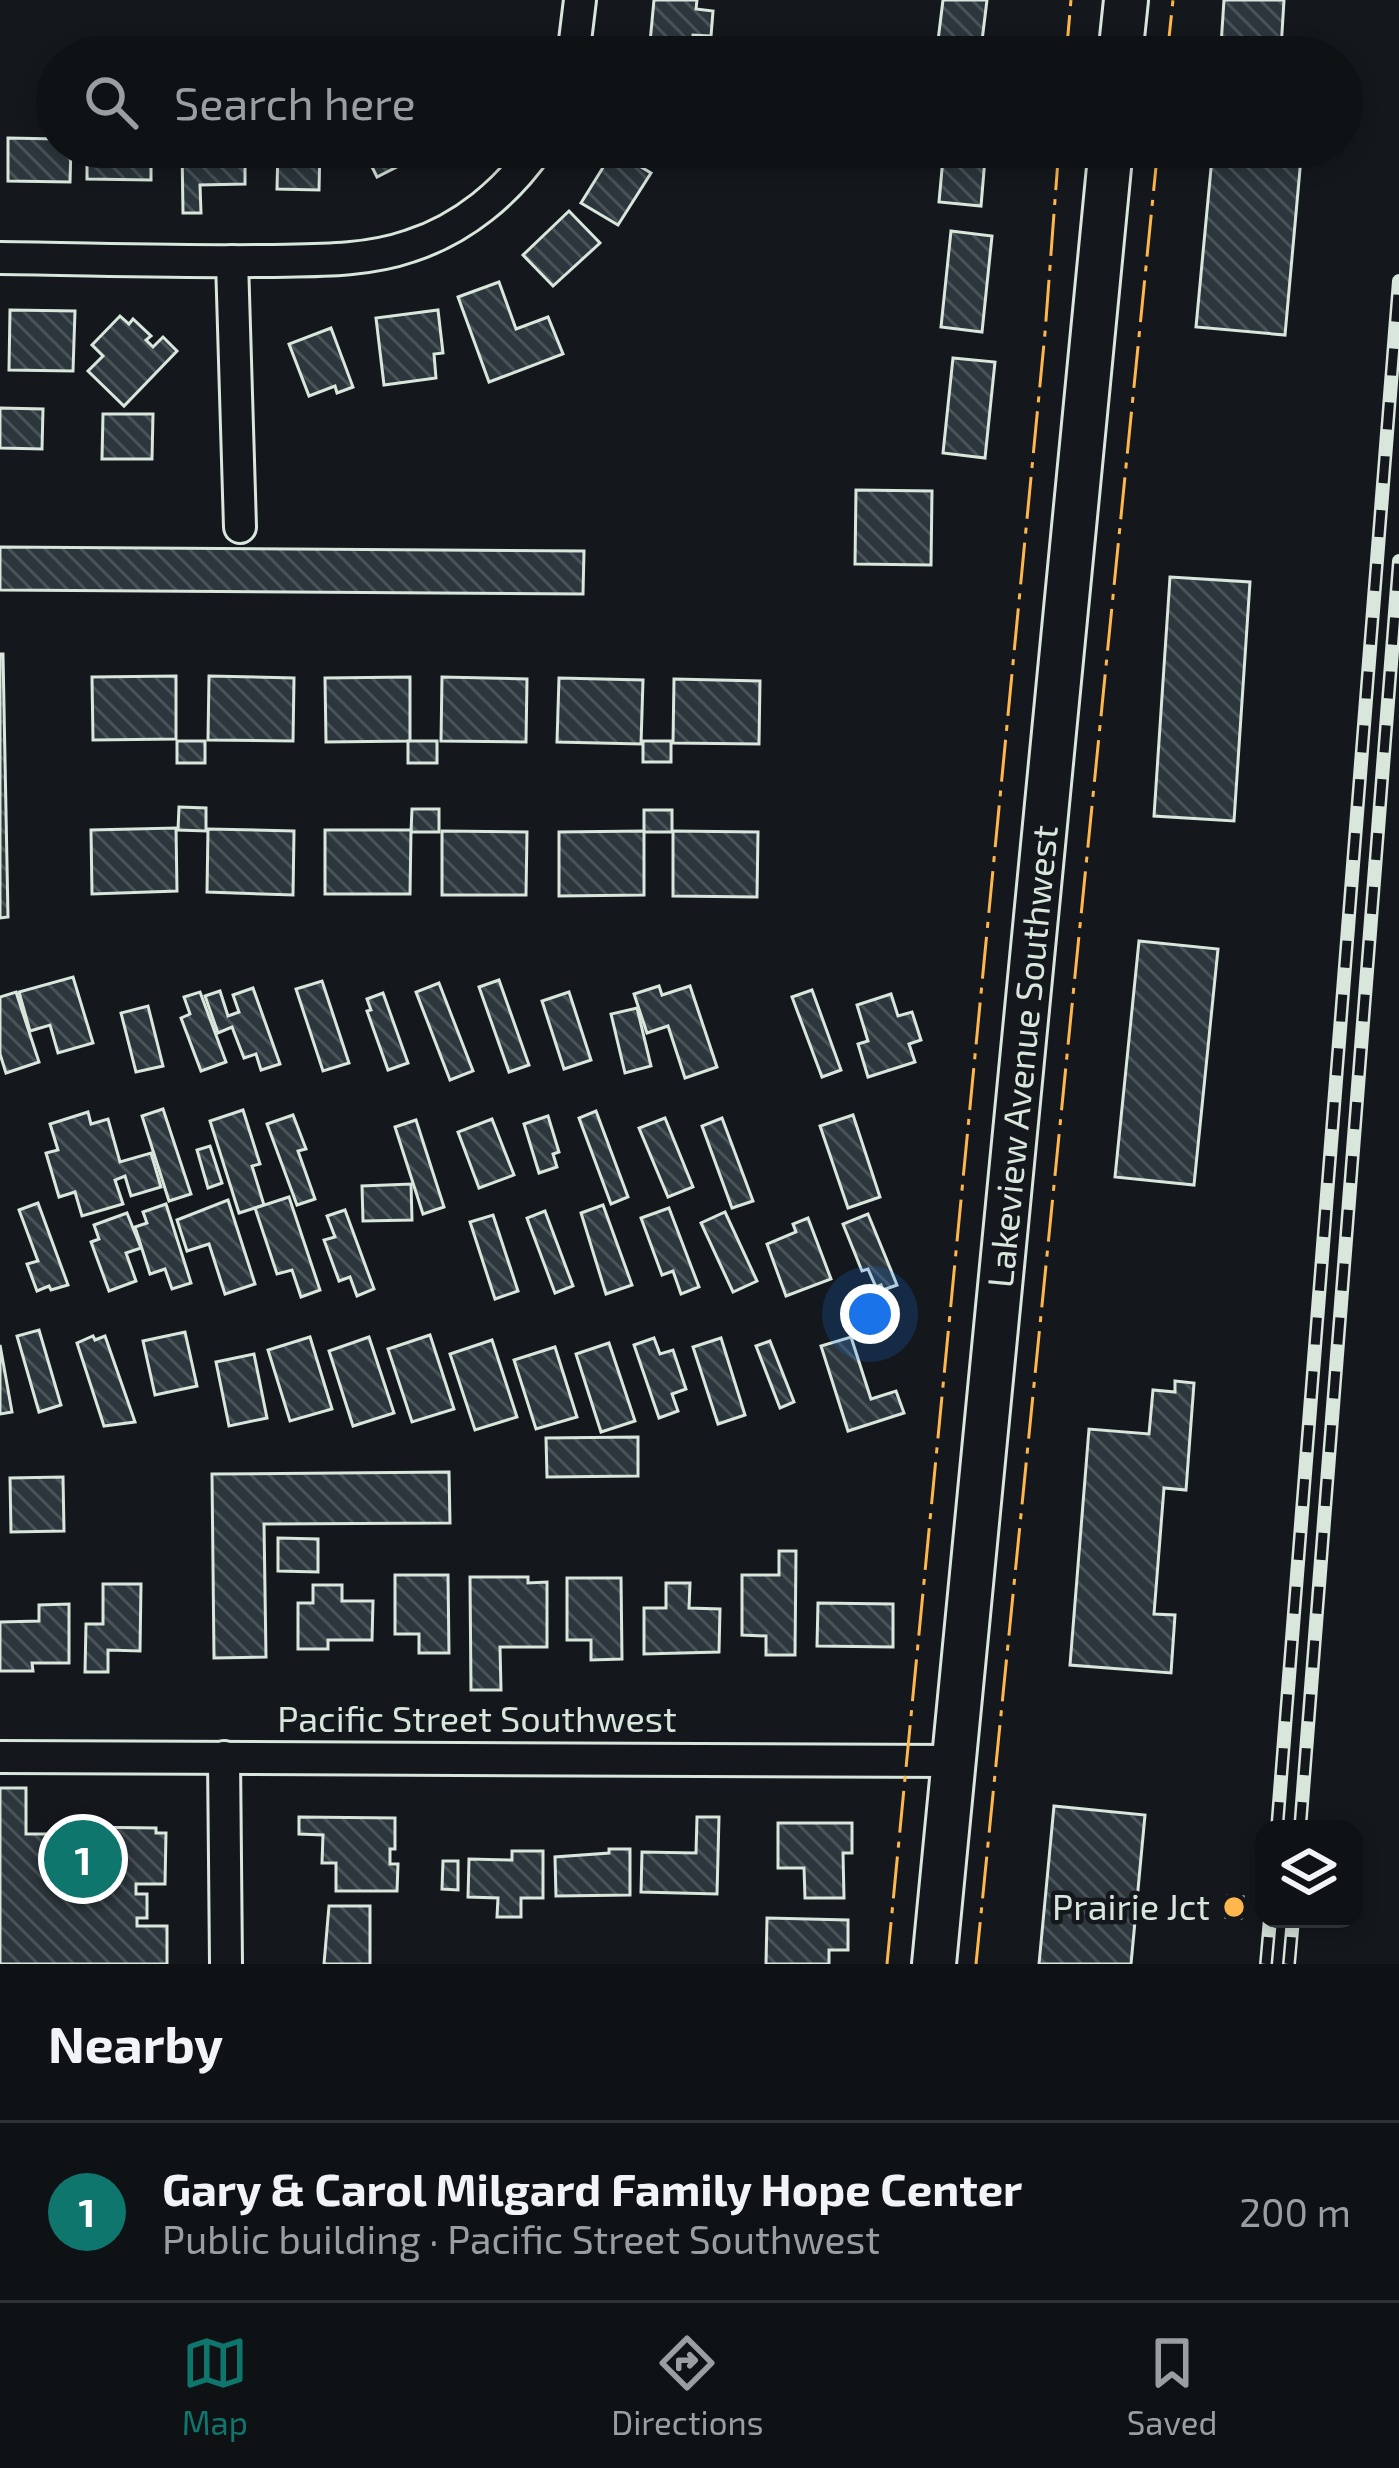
<!DOCTYPE html>
<meta charset="utf-8">
<style>
:root{--surface:#0f1215;--page:#1d2022;--text:#f1f3f6;--muted:#9b9ea0;--line:#2f3234;--accent:#0f766e}
body{margin:0;font-family:"Exo 2",sans-serif;background:var(--page);color:var(--text)}
.controls{position:absolute;right:36px;bottom:36px;display:grid;overflow:hidden;border-radius:24px;box-shadow:0 6px 18px #0003}
.controls button{width:108px;height:108px;display:grid;place-items:center;padding:0;border:0;border-bottom:3px solid var(--line);background:var(--surface);color:var(--text);font:60px sans-serif}
.you{position:absolute;left:870px;top:1314px;width:42px;height:42px;margin:-30px;border:9px solid #fff;border-radius:50%;background:#1a73e8;box-shadow:0 0 0 18px #1a73e833}
.badge{display:grid;place-items:center;width:78px;height:78px;border-radius:50%;background:var(--accent);color:#fff;font-size:39px;font-weight:700}
.pin{position:absolute;translate:-50% -50%;border:6px solid #fff;box-shadow:0 3px 12px #0006}
.list{margin:0;padding:0;list-style:none}
h2{display:flex;justify-content:space-between;align-items:center;height:156px;margin:0;padding:0 48px;font-size:51px}
h2 small{font-size:39px;font-weight:400;color:var(--muted)}
.list li{display:grid;grid-template-columns:78px 1fr auto;gap:36px;align-items:center;box-sizing:border-box;height:180px;padding:0 48px;border-top:3px solid var(--line)}
.list b{display:block;font-size:45px;white-space:nowrap}
.list p{margin:0;font-size:39px;white-space:nowrap;color:var(--muted)}
.list em{font-size:39px;font-style:normal;color:var(--muted)}
.icon{flex:none;width:66px;height:66px;fill:none;stroke:currentColor;stroke-width:2;stroke-linecap:round;stroke-linejoin:round}
.map{position:relative;flex:none;width:1399px;height:1964px;overflow:hidden}
.search{position:absolute;background:var(--surface);box-shadow:0 6px 18px #0003;left:36px;right:36px;top:36px;height:132px;display:flex;align-items:center;gap:30px;box-sizing:border-box;padding:0 42px;border-radius:66px;color:var(--muted);font-size:45px}
.sheet{height:336px;background:var(--surface)}
nav{display:flex;justify-content:space-around;align-items:center;box-sizing:border-box;height:168px;border-top:3px solid var(--line);background:var(--surface);font-size:33px;color:var(--muted)}
nav a{display:grid;justify-items:center;gap:6px}
nav .on{color:var(--accent)}
.map>svg:first-child{display:block}
.building{fill:url(#building-back-hatch);stroke:#d8e6dc;stroke-width:3}
.lines{fill:none;stroke-linecap:round;stroke-linejoin:round}
.street-casing{stroke:#d8e6dc;stroke-width:36}
.secondary-casing{stroke:#d8e6dc;stroke-width:48}
.street{stroke:#14181c;stroke-width:30}
.secondary{stroke:#14181c;stroke-width:42}
.rail-casing{stroke:#d8e6dc;stroke-width:14}
.rail{stroke:#14181c;stroke-width:9;stroke-dasharray:27;stroke-linecap:butt}
.power{stroke:#ffb74d;stroke-width:3;stroke-dasharray:42 9 6 9;stroke-linecap:butt}
.poi-dot{fill:#ffb74d;stroke:#14181c;stroke-width:4.5}
.labels{text-anchor:middle;stroke-width:9;stroke-linejoin:round;paint-order:stroke}
.street-label{font-size:36px;fill:#d8e6dc;stroke:#14181c}
.poi-label{font-size:36px;fill:#d8e6dc;stroke:#14181c;text-anchor:end}
</style>
<div class="map">
<svg width="1399" height="1964" viewBox="0 0 1399 1964">
<defs>
<pattern id="building-back-hatch" width="6" height="6" patternUnits="userSpaceOnUse" patternTransform="scale(3)"><rect width="6" height="6" fill="#2c363c"/><path d="M-1 5l2 2M0 0l6 6M5-1l2 2" fill="none" stroke="#4a5358"/></pattern>
</defs>
<rect width="100%" height="100%" fill="#14181c"/>
<g class="building">
<path d="M654,0H697L696,9L713,11L711,36L693,35L691,57L649,53Z"/>
<path d="M943,0H987L980,57H936Z"/>
<path d="M1224,0H1284L1281,49L1221,45Z"/>
<path d="M455,40L494,57H448Z"/>
<path d="M8,138L57,139V147H71L70,182L8,181Z"/>
<path d="M87,147H151V180L87,179Z"/>
<path d="M182,147H245V184L200,185L201,213H183Z"/>
<path d="M278,147H320L319,190L277,189Z"/>
<path d="M362,147H433L434,148L377,177Z"/>
<path d="M944,147H986L981,206L939,202Z"/>
<path d="M1213,147H1302L1285,335L1196,327Z"/>
<path d="M618,153L651,173L618,225L581,203L607,161L612,163Z"/>
<path d="M569,211L600,243L553,286L523,255Z"/>
<path d="M951,231L992,236L982,332L941,327Z"/>
<path d="M499,282L516,329L548,317L563,354L489,382L458,297Z"/>
<path d="M10,310L75,311L73,371L9,370Z"/>
<path d="M438,310L443,353L434,354L436,378L384,385L376,318Z"/>
<path d="M120,316L129,324L133,319L151,336L146,340L153,347L163,337L177,351L124,406L88,371L103,356L92,345Z"/>
<path d="M331,328L353,387L337,393L335,386L309,396L289,344Z"/>
<path d="M953,358L995,362L985,458L943,453Z"/>
<path d="M0,408L43,409L42,449L0,448Z"/>
<path d="M103,414H153L152,459H102Z"/>
<path d="M856,490L932,491L931,565L855,564Z"/>
<path d="M0,547L584,551L583,594L0,590Z"/>
<path d="M1170,577L1250,582L1234,821L1154,816Z"/>
<path d="M0,654H3L8,917L0,918Z"/>
<path d="M176,676V739L93,740L92,677Z"/>
<path d="M209,676L294,678L293,741L208,740Z"/>
<path d="M410,677V741L326,742L325,678Z"/>
<path d="M442,677L527,679L526,742L441,741Z"/>
<path d="M559,678L643,680L641,744L557,742Z"/>
<path d="M674,679L760,681L759,744L673,743Z"/>
<rect x="177" y="741" width="28" height="22"/>
<rect x="408" y="741" width="29" height="22"/>
<rect x="643" y="741" width="28" height="21"/>
<path d="M179,807L206,808V831L178,830Z"/>
<path d="M412,809H439V832H411Z"/>
<rect x="644" y="810" width="28" height="22"/>
<path d="M176,828L177,891L92,894L91,830Z"/>
<path d="M208,829L294,831L293,895L207,892Z"/>
<path d="M325,830H411L410,894H325Z"/>
<path d="M442,831L527,832L526,895H442Z"/>
<path d="M644,831V895L559,896V832Z"/>
<path d="M673,831L758,832L757,897L673,896Z"/>
<path d="M1139,941L1218,949L1194,1185L1115,1177Z"/>
<path d="M73,977L93,1043L58,1053L50,1025L30,1031L19,992Z"/>
<path d="M499,980L529,1065L509,1072L479,987Z"/>
<path d="M322,981L349,1063L323,1071L296,989Z"/>
<path d="M439,983L473,1071L450,1080L416,992Z"/>
<path d="M659,986L662,995L690,986L717,1067L685,1078L668,1026L647,1033L634,994Z"/>
<path d="M253,988L280,1064L261,1070L256,1054L244,1058L232,1027L218,1033L205,996L220,991L228,1016L239,1012L233,995Z"/>
<path d="M812,990L841,1070L822,1077L792,997Z"/>
<path d="M16,992L39,1062L6,1073L0,1054V997Z"/>
<path d="M200,992L226,1062L201,1071L181,1018L190,1014L184,997Z"/>
<path d="M569,992L591,1060L564,1069L542,1001Z"/>
<path d="M383,993L408,1063L388,1070L367,1011L371,1010L367,999Z"/>
<path d="M891,994L898,1016L912,1012L921,1040L909,1044L915,1062L868,1077L858,1044L868,1041L857,1005Z"/>
<path d="M148,1006L163,1066L136,1072L121,1013Z"/>
<path d="M637,1008L651,1066L625,1073L611,1014Z"/>
<path d="M163,1109L191,1194L169,1201L142,1116Z"/>
<path d="M243,1110L260,1164L252,1166L264,1205L239,1213L210,1121Z"/>
<path d="M596,1111L628,1197L611,1204L579,1118Z"/>
<path d="M88,1112L91,1124L108,1119L120,1162L151,1153L161,1187L131,1196L125,1176L115,1180L123,1204L82,1216L75,1192L59,1197L46,1153L58,1150L50,1124Z"/>
<path d="M293,1115L306,1149L298,1151L315,1199L297,1205L267,1124Z"/>
<path d="M853,1115L880,1197L848,1208L820,1126Z"/>
<path d="M548,1116L559,1152L553,1154L557,1167L539,1173L524,1124Z"/>
<path d="M665,1118L693,1187L668,1197L639,1128Z"/>
<path d="M722,1118L753,1201L732,1208L702,1126Z"/>
<path d="M492,1119L514,1175L479,1188L458,1132Z"/>
<path d="M416,1120L444,1207L423,1214L395,1127Z"/>
<path d="M210,1146L222,1183L208,1188L197,1150Z"/>
<path d="M411,1184L412,1220L363,1221L362,1186Z"/>
<path d="M289,1197L320,1290L301,1297L292,1270L277,1274L255,1208Z"/>
<path d="M228,1200L255,1284L225,1294L209,1244L187,1251L177,1220Z"/>
<path d="M38,1203L68,1285L51,1290L49,1286L37,1291L27,1264L38,1261L19,1210Z"/>
<path d="M166,1204L191,1283L172,1289L165,1269L150,1274L135,1227L147,1223L143,1212Z"/>
<path d="M603,1205L632,1285L606,1294L581,1213Z"/>
<path d="M669,1208L699,1287L681,1294L673,1271L662,1275L641,1218Z"/>
<path d="M345,1210L374,1289L357,1296L350,1277L339,1281L324,1240L335,1237L327,1216Z"/>
<path d="M545,1211L573,1286L555,1293L527,1218Z"/>
<path d="M725,1212L757,1281L733,1292L701,1223Z"/>
<path d="M127,1213L141,1248L126,1253L136,1281L109,1291L91,1242L99,1239L94,1225Z"/>
<path d="M868,1214L897,1285L883,1290L881,1285L876,1287L868,1269L862,1271L843,1224Z"/>
<path d="M493,1215L518,1291L495,1299L470,1222Z"/>
<path d="M808,1218L831,1279L786,1296L767,1244L796,1232L793,1224Z"/>
<path d="M39,1330L61,1405L39,1412L17,1336Z"/>
<path d="M185,1332L197,1386L155,1395L143,1341Z"/>
<path d="M430,1335L454,1409L412,1422L388,1349Z"/>
<path d="M93,1336L95,1340L105,1336L135,1422L104,1426L77,1343Z"/>
<path d="M310,1337L332,1409L290,1421L268,1350Z"/>
<path d="M369,1337L394,1413L353,1426L329,1351Z"/>
<path d="M851,1337L871,1399L896,1391L904,1413L848,1431L821,1346Z"/>
<path d="M654,1338L660,1354L673,1350L686,1389L672,1394L678,1411L659,1418L634,1345Z"/>
<path d="M721,1338L745,1415L718,1424L693,1347Z"/>
<path d="M492,1340L517,1417L475,1430L450,1354Z"/>
<path d="M770,1341L794,1402L780,1408L756,1346Z"/>
<path d="M609,1343L635,1421L601,1432L576,1354Z"/>
<path d="M0,1345L12,1412L0,1414Z"/>
<path d="M555,1347L577,1417L536,1429L514,1360Z"/>
<path d="M254,1354L267,1418L229,1426L216,1362Z"/>
<path d="M1175,1381L1194,1383L1186,1490L1164,1488L1154,1614L1175,1615L1171,1673L1070,1665L1089,1429L1149,1434L1153,1390L1175,1392Z"/>
<path d="M638,1437V1476L547,1477L546,1438Z"/>
<path d="M449,1472L450,1523L264,1524L266,1657L214,1658L212,1474Z"/>
<path d="M63,1477L64,1531L11,1532L10,1478Z"/>
<path d="M278,1538L318,1539V1572L278,1571Z"/>
<path d="M779,1551H796L795,1655H766V1636L742,1635V1575H779Z"/>
<path d="M395,1575H448L449,1653H419V1634H395Z"/>
<path d="M470,1577H528V1583L547,1582V1647H500L501,1690H471Z"/>
<path d="M567,1578H621L622,1659L591,1660V1640H567Z"/>
<path d="M666,1583H690L689,1608L720,1609L719,1652L644,1654V1608H666Z"/>
<path d="M103,1584H141L140,1651L108,1650V1672H85L86,1624H103Z"/>
<path d="M313,1585H342V1601H373L372,1640H328V1649H298V1603H313Z"/>
<path d="M818,1603L893,1604V1647L817,1646Z"/>
<path d="M69,1604V1663H32L33,1671H0V1622L39,1621V1605Z"/>
<path d="M0,1788H26V1834H82V1827L156,1828V1833H166L165,1884H136V1894H147V1918H137V1926H167V1964H0Z"/>
<path d="M1054,1806L1145,1815L1131,1964H1039Z"/>
<path d="M299,1817L395,1818V1849H390V1864H398L397,1891H336V1863H322L323,1835L299,1834Z"/>
<path d="M697,1817H719L717,1894L641,1892L642,1852L696,1853Z"/>
<path d="M778,1823H852V1853H843L844,1898H805L804,1868H778Z"/>
<path d="M609,1849H630V1895L556,1896L555,1857L609,1853Z"/>
<path d="M512,1851H543V1898H521V1917H497L498,1898L468,1897L469,1859L512,1860Z"/>
<path d="M443,1861H458V1890L442,1889Z"/>
<path d="M1228,1896L1243,1897L1241,1918L1226,1917Z"/>
<path d="M329,1906H370V1964H324Z"/>
<path d="M767,1918L848,1920V1950H829V1964H766Z"/>
</g>
<g class="lines">
<g class="street-casing">
<g id="street">
<path d="M573,57L580,0"/>
<path d="M0,258C88,259 177,262 265,261C313,260 364,262 410,246C463,229 507,192 538,147"/>
<path d="M232,261L240,527"/>
<path d="M0,1757L953,1761"/>
<path d="M224,1757L226,1964"/>
</g>
</g>
<g class="secondary-casing">
<g id="secondary">
<path d="M1120,57L1126,0"/>
<path id="s1" d="M934,1964L1111,147"/>
</g>
</g>
<use href="#street" class="street"/>
<use href="#secondary" class="secondary"/>
<g class="rail-casing">
<g id="rail">
<path d="M1277,1829L1399,281"/>
<path d="M1300,1829L1399,561"/>
<path d="M1266,1964L1270,1919"/>
<path d="M1289,1964L1293,1919"/>
</g>
</g>
<use href="#rail" class="rail"/>
<g class="power">
<path d="M1066,57L1071,0"/>
<path d="M1167,57L1173,0"/>
<path d="M887,1964L1045,333L1059,147"/>
<path d="M976,1964L1158,147"/>
</g>
</g>
<circle class="poi-dot" cx="1234" cy="1907" r="12"/>
<g class="labels">
<g class="street-label">
<text dy="13" stroke="none"><textPath href="#s1" startOffset="912">Lakeview Avenue Southwest</textPath></text>
<text x="477" y="1732">Pacific Street Southwest</text>
</g>
<g class="poi-label">
<text x="1210" y="1920">Prairie Jct</text>
</g>
</g>
</svg>
<div class="controls">
<button><svg class="icon" aria-label="layers" viewBox="0 0 24 24"><path d="M12 4l9 5-9 5-9-5zM3 14l9 5 9-5"/></svg></button>
</div>
<div class="you"></div>
<div class="pin badge" style="left:83px;top:1859px">1</div>
<div class="search"><svg class="icon" aria-label="search" viewBox="0 0 24 24"><circle cx="10" cy="10" r="6"/><path d="M15 15l6 6"/></svg>Search here</div>
</div>
<section class="sheet">
<h2>Nearby<small></small></h2>
<ul class="list">
<li><span class="badge">1</span><div><b>Gary &amp; Carol Milgard Family Hope Center</b><p>Public building · Pacific Street Southwest</p></div><em>200 m</em></li>
</ul>
</section>
<nav>
<a class="on"><svg class="icon" aria-label="map" viewBox="0 0 24 24"><path d="M3 6l6-2 6 2 6-2v14l-6 2-6-2-6 2zM9 4v14M15 6v14"/></svg>Map</a>
<a><svg class="icon" aria-label="directions" viewBox="0 0 24 24"><path d="M12 3l9 9-9 9-9-9zM9 14v-3h6M13 9l2 2-2 2"/></svg>Directions</a>
<a><svg class="icon" aria-label="saved" viewBox="0 0 24 24"><path d="M7 4h10v16l-5-4-5 4z"/></svg>Saved</a>
</nav>
